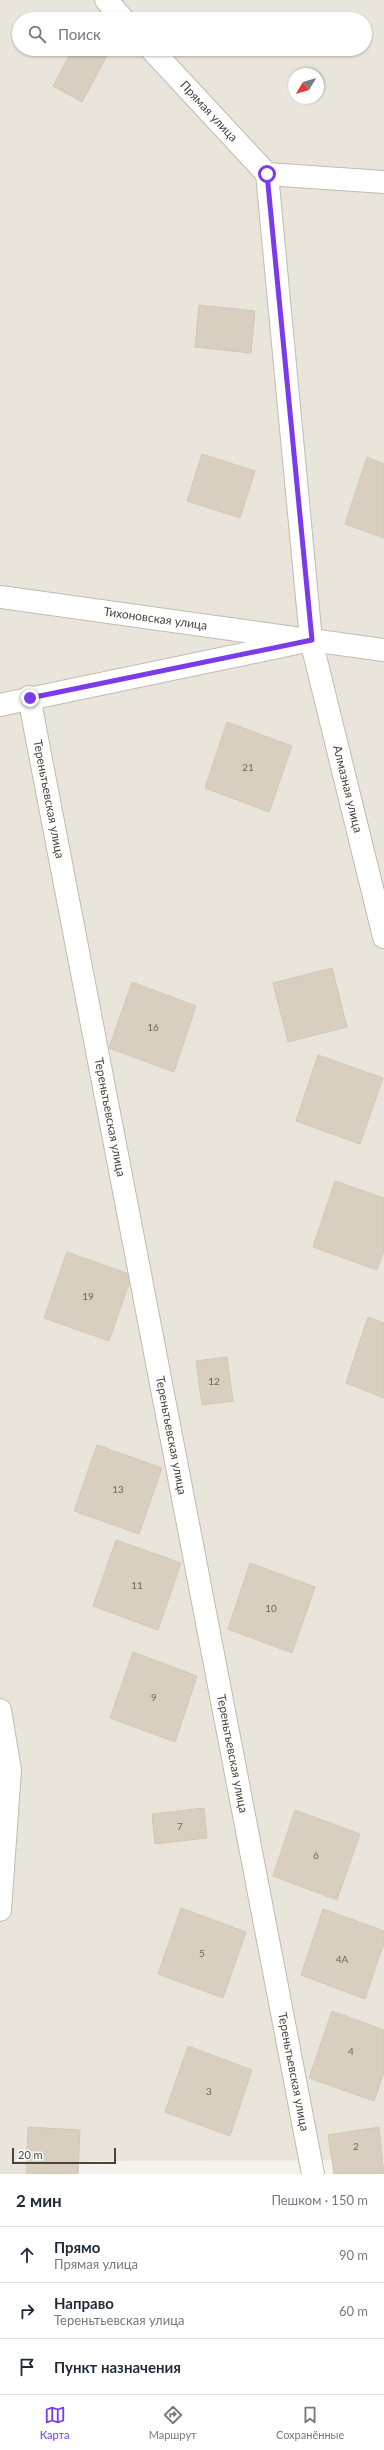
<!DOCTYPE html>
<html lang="ru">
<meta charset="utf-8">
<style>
:root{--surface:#fff;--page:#f6f6f7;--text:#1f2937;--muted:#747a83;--line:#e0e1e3;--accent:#7c3aed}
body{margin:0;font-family:Lato,sans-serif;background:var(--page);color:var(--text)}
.compass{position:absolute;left:288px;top:68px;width:36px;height:36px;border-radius:50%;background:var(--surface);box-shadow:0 1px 3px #0004;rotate:232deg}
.scale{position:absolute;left:12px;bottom:10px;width:104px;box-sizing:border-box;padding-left:4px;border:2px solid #4b4439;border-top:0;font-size:11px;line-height:14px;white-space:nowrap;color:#4b4439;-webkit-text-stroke:3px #fff;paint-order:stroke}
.stop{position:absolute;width:12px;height:12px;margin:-9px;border:3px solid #7c3aed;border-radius:50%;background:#fff}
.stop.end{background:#7c3aed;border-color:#fff;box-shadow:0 1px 4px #0008}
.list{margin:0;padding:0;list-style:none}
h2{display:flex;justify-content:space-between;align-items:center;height:52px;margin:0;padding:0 16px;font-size:17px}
h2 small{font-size:13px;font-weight:400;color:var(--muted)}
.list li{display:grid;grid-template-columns:26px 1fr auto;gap:12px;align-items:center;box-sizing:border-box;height:56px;padding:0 16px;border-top:1px solid var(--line)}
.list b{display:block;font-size:15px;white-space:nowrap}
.list p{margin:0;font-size:13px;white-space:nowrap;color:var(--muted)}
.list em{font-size:13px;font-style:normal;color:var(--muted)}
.icon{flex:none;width:22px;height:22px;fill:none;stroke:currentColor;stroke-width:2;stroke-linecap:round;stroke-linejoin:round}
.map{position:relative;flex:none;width:384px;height:2174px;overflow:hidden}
.search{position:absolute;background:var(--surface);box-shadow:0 1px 3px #0004;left:12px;right:12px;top:12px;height:44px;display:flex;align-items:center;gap:10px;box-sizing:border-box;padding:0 14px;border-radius:22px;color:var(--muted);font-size:15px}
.sheet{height:220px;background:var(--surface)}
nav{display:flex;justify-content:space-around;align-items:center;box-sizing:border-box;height:56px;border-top:1px solid var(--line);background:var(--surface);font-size:11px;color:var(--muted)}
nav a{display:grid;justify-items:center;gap:2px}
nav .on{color:var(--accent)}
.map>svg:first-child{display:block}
.residential{fill:#eae5da;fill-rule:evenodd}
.building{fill:#d8cfc1;stroke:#d3c7b4}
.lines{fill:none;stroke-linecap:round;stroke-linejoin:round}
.minor-casing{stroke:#c2bbae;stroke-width:24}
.minor{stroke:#fff;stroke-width:22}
.route{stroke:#7c3aed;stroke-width:5}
.labels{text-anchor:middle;stroke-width:3;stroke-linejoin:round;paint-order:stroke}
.number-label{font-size:10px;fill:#6e675b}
.street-label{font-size:12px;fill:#4b4439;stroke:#fff}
</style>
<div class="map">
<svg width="384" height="2174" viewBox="0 0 384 2174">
<rect width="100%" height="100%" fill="#f6f3ec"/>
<path class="residential" d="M0,0H384V2160L91,2161L32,2174H0ZM19,19H365V49H19ZM294,74H318V98H294Z"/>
<g class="building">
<path d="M73,49H102L109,52L82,102L53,86Z"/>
<path d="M199,305L255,311L251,353L195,347Z"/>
<path d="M202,454L255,471L240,518L187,501Z"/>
<path d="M367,457L384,464V538L345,524Z"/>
<path d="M227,722L292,746L269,812L205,788Z"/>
<path d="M332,968L347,1027L288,1042L273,983Z"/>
<path d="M132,982L196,1006L174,1072L109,1048Z"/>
<path d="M318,1055L383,1078L360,1144L296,1121Z"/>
<path d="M335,1181L384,1198V1251L377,1270L313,1247Z"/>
<path d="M67,1252L132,1275L109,1341L44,1318Z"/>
<path d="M368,1317L384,1323V1398L346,1383Z"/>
<path d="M227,1357L233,1401L202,1405L196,1361Z"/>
<path d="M97,1445L162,1468L139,1534L74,1511Z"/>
<path d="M116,1540L181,1563L158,1630L93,1606Z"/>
<path d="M250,1563L315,1587L292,1653L228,1629Z"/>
<path d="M133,1652L197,1676L175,1742L110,1718Z"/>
<path d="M204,1808L207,1838L155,1844L152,1814Z"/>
<path d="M295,1810L360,1834L337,1900L273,1876Z"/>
<path d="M181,1908L246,1932L223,1998L158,1974Z"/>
<path d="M323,1909L384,1931V1943L365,1999L301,1975Z"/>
<path d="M332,2011L384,2030V2072L374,2101L309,2078Z"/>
<path d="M188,2046L252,2070L230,2136L165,2112Z"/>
<path d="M28,2127L80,2130L78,2174H26Z"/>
<path d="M379,2127L384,2174H334L328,2135Z"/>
</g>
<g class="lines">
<g class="minor-casing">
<g id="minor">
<path d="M106,0L123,19"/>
<path id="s1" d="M151,49L267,174L311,640L384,937"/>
<path d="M267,174L384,182"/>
<path id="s2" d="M0,597L294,638"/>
<path id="s3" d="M29,697L313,2174"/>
<path d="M0,705L311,640L384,650"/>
<path d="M0,1710L10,1770L0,1910"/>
</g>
</g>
<use href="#minor" class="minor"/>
</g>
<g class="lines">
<path class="route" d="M30,698L312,640L267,174"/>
</g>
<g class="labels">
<g class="number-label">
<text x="248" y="771">21</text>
<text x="153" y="1031">16</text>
<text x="88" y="1300">19</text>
<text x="214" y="1385">12</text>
<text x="118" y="1493">13</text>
<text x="137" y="1589">11</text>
<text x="271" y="1612">10</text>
<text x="154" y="1701">9</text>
<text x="180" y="1830">7</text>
<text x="316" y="1859">6</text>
<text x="202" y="1957">5</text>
<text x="342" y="1963">4А</text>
<text x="351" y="2055">4</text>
<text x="209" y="2095">3</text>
<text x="356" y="2150">2</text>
</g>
<g class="street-label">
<text dy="4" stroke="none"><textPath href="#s1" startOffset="85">Прямая улица</textPath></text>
<text dy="4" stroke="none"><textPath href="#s2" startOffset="157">Тихоновская улица</textPath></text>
<text dy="4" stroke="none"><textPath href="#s1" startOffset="792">Алмазная улица</textPath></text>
<text dy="4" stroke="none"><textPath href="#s3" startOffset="104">Тереньтьевская улица</textPath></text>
<text dy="4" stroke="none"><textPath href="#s3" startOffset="428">Тереньтьевская улица</textPath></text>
<text dy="4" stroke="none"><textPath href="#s3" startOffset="752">Тереньтьевская улица</textPath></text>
<text dy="4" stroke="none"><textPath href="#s3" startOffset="1076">Тереньтьевская улица</textPath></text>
<text dy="4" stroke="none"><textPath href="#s3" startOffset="1400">Тереньтьевская улица</textPath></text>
</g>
</g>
</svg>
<svg class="compass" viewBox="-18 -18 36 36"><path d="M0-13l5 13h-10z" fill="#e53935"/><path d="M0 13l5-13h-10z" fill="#747a83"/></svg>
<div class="scale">20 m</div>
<div class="stop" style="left:267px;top:174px"></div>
<div class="stop end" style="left:30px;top:698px"></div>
<div class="search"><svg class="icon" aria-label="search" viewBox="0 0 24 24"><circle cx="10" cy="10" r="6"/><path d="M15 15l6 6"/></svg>Поиск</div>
</div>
<section class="sheet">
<h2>2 мин<small>Пешком · 150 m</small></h2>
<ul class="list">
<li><svg class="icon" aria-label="ahead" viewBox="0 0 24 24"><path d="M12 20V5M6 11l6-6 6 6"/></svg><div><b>Прямо</b><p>Прямая улица</p></div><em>90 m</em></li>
<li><svg class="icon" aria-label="right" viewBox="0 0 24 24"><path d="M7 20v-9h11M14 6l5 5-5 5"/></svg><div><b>Направо</b><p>Тереньтьевская улица</p></div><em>60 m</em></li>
<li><svg class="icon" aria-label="arrive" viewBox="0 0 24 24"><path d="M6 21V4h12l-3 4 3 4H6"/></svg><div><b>Пункт назначения</b></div></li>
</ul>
</section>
<nav>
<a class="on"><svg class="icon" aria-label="map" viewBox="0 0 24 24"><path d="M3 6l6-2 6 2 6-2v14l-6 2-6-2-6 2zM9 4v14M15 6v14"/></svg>Карта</a>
<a><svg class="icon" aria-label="directions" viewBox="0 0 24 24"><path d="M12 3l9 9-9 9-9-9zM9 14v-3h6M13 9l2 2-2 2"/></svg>Маршрут</a>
<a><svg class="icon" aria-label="saved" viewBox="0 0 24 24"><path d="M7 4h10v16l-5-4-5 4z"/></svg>Сохранённые</a>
</nav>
